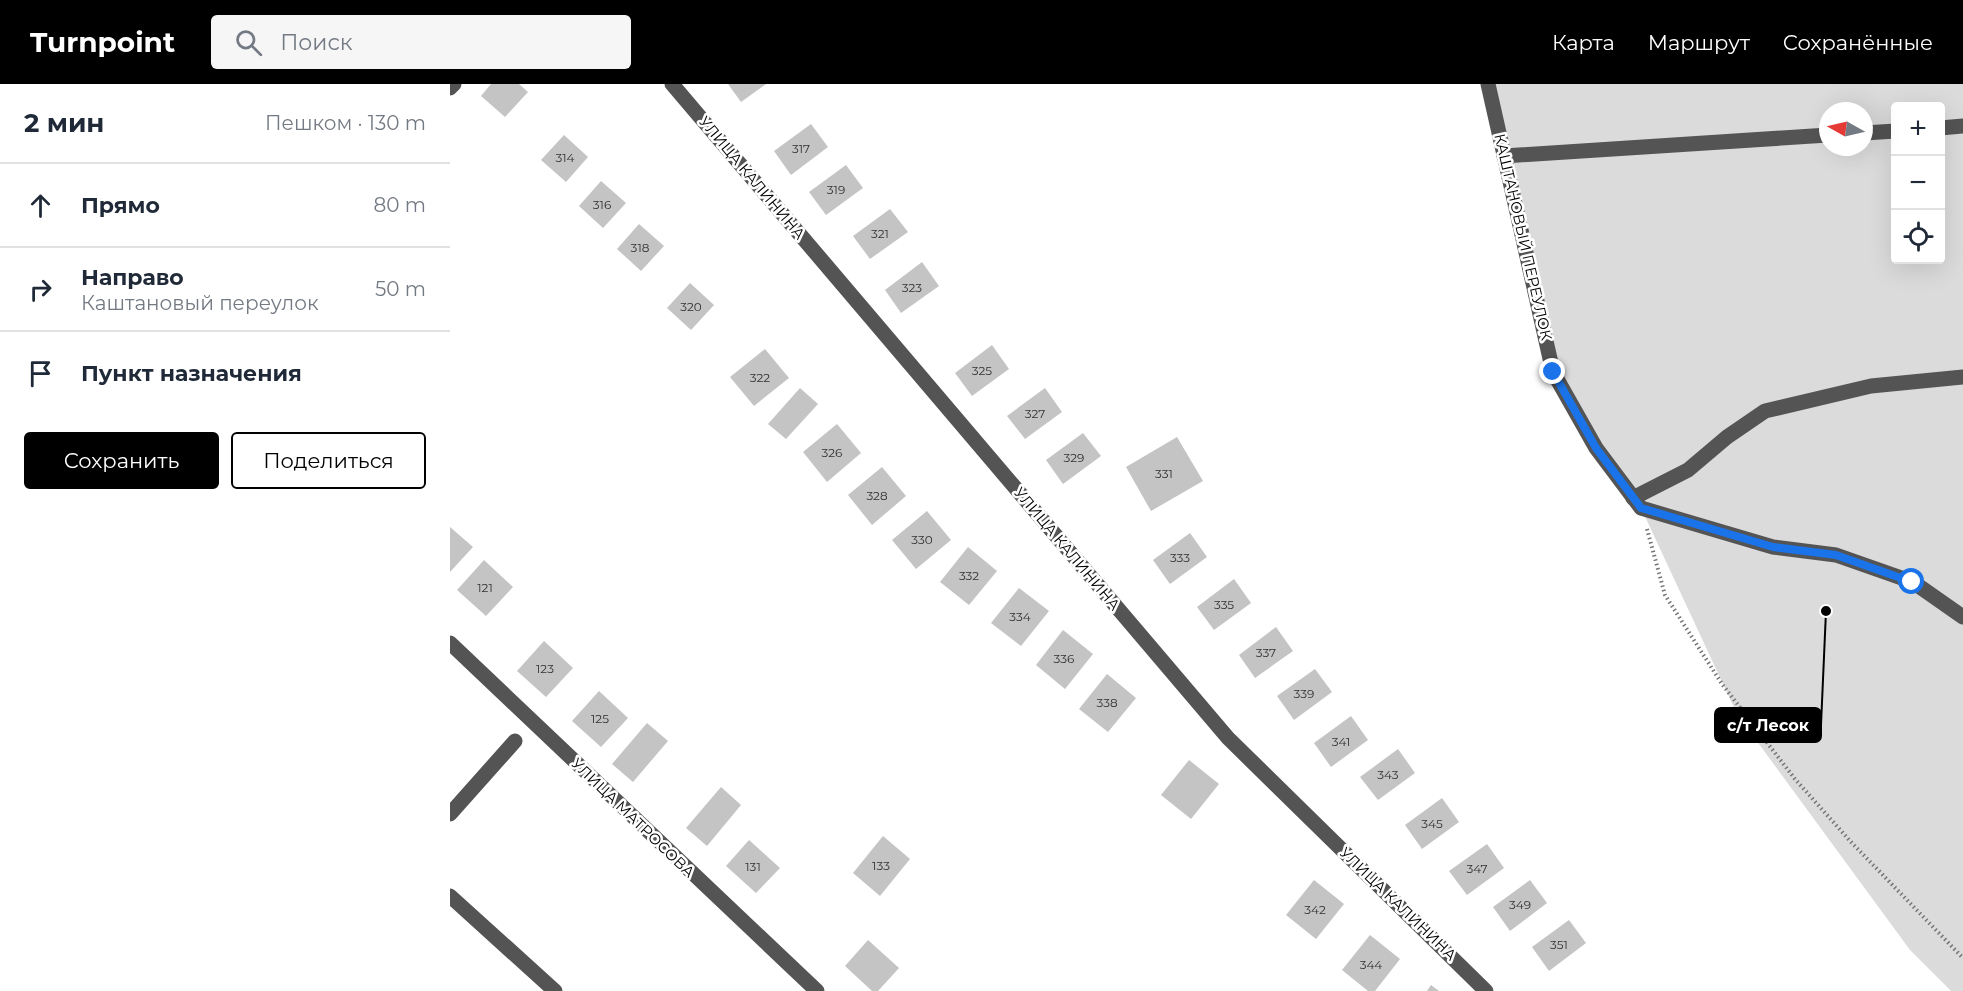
<!DOCTYPE html>
<html lang="ru">
<meta charset="utf-8">
<style>
:root{--surface:#fff;--page:#f6f6f7;--text:#1f2937;--muted:#747a83;--line:#e0e1e3;--accent:#000}
body{margin:0;font-family:Montserrat,sans-serif;background:var(--page);color:var(--text)}
.controls{position:absolute;right:18px;top:18px;display:grid;overflow:hidden;border-radius:6px;box-shadow:0 6px 24px #0002}
.controls button{width:54px;height:54px;display:grid;place-items:center;padding:0;border:0;border-bottom:2px solid var(--line);background:var(--surface);color:var(--text);font:30px sans-serif}
.compass{position:absolute;left:1369px;top:18px;width:54px;height:54px;border-radius:50%;background:var(--surface);box-shadow:0 6px 24px #0002;rotate:278deg}
.stop{position:absolute;width:18px;height:18px;margin:-14px;border:4px solid #1a73e8;border-radius:50%;background:#fff}
.stop.end{background:#1a73e8;border-color:#fff;box-shadow:0 2px 6px #0008}
.list{margin:0;padding:0;list-style:none}
h2{display:flex;justify-content:space-between;align-items:center;height:78px;margin:0;padding:0 24px;font-size:26px}
h2 small{font-size:20px;font-weight:400;color:var(--muted)}
.list li{display:grid;grid-template-columns:39px 1fr auto;gap:18px;align-items:center;box-sizing:border-box;height:84px;padding:0 24px;border-top:2px solid var(--line)}
.list b{display:block;font-size:22px;white-space:nowrap}
.list p{margin:0;font-size:20px;white-space:nowrap;color:var(--muted)}
.list em{font-size:20px;font-style:normal;color:var(--muted)}
.actions{display:flex;gap:12px;padding:18px 24px}
.actions a{flex:1;padding:14px 0;border:2px solid var(--accent);border-radius:6px;text-align:center;font-size:21px;color:var(--accent)}
.actions .main{background:var(--accent);color:#fff}
.icon{flex:none;width:33px;height:33px;fill:none;stroke:currentColor;stroke-width:2;stroke-linecap:round;stroke-linejoin:round}
.map{position:relative;flex:none;width:1513px;height:907px;overflow:hidden}
header{display:flex;align-items:center;gap:36px;box-sizing:border-box;height:84px;padding:0 30px;background:var(--accent);color:#fff}
header strong{font-size:28px}
nav{display:flex;gap:33px;margin-inline-start:auto;font-size:21px}
.search{width:420px;height:54px;background:var(--page);display:flex;align-items:center;gap:15px;box-sizing:border-box;padding:0 21px;border-radius:6px;color:var(--muted);font-size:22px}
main{display:flex}
aside{flex:1;background:var(--surface)}
.map>svg:first-child{display:block}
.green{fill:#dbdbdb;fill-rule:evenodd}
.building{fill:#c4c4c4}
.lines{fill:none;stroke-linecap:round;stroke-linejoin:round}
.path{stroke:#767676;stroke-width:4;stroke-dasharray:1.5 3;stroke-linecap:butt}
.minor{stroke:#545454;stroke-width:15}
.route{stroke:#1a73e8;stroke-width:8}
.labels{text-anchor:middle;stroke-width:5;stroke-linejoin:round;paint-order:stroke}
.number-label{font-size:12px;fill:#313131}
.street-label{font-size:15px;fill:#000;stroke:#fff}
.leader{fill:none;stroke:#000;stroke-width:2}
.callout-dot{fill:#000;stroke:#fff;stroke-width:2}
.callout{fill:#000;stroke:#000;stroke-width:2}
.callout-label{font-size:16px;text-anchor:middle;font-weight:bold;fill:#fff}
</style>
<header>
<strong>Turnpoint</strong>
<div class="search"><svg class="icon" aria-label="search" viewBox="0 0 24 24"><circle cx="10" cy="10" r="6"/><path d="M15 15l6 6"/></svg>Поиск</div>
<nav><a>Карта</a><a>Маршрут</a><a>Сохранённые</a></nav>
</header>
<main>
<aside>
<h2>2 мин<small>Пешком · 130 m</small></h2>
<ul class="list">
<li><svg class="icon" aria-label="ahead" viewBox="0 0 24 24"><path d="M12 20V5M6 11l6-6 6 6"/></svg><div><b>Прямо</b></div><em>80 m</em></li>
<li><svg class="icon" aria-label="right" viewBox="0 0 24 24"><path d="M7 20v-9h11M14 6l5 5-5 5"/></svg><div><b>Направо</b><p>Каштановый переулок</p></div><em>50 m</em></li>
<li><svg class="icon" aria-label="arrive" viewBox="0 0 24 24"><path d="M6 21V4h12l-3 4 3 4H6"/></svg><div><b>Пункт назначения</b></div></li>
</ul>
<div class="actions"><a class="main">Сохранить</a><a>Поделиться</a></div>
</aside>
<div class="map">
<svg width="1513" height="907" viewBox="0 0 1513 907">
<rect width="100%" height="100%" fill="#fff"/>
<path class="green" d="M1038,0H1513V907H1501L1460,866L1287,630L1191,424L1103,288ZM1446,22H1490V176H1446ZM1378,27H1414V63H1378Z"/>
<g class="building">
<path d="M41,0H69L78,8L55,33L31,12Z"/>
<path d="M278,0H316L291,18Z"/>
<path d="M361,40L378,63L341,91L324,67Z"/>
<path d="M114,51L138,73L116,98L91,76Z"/>
<path d="M396,81L413,104L376,131L359,108Z"/>
<path d="M151,97L176,119L153,144L129,122Z"/>
<path d="M440,125L458,148L420,175L403,152Z"/>
<path d="M189,140L214,162L191,187L167,165Z"/>
<path d="M472,178L489,202L451,229L435,206Z"/>
<path d="M240,199L264,221L241,246L217,224Z"/>
<path d="M542,261L559,285L522,312L505,289Z"/>
<path d="M315,265L339,294L304,322L280,293Z"/>
<path d="M350,304L368,320L336,355L318,340Z"/>
<path d="M595,304L612,328L575,355L557,332Z"/>
<path d="M387,340L411,369L377,398L353,368Z"/>
<path d="M633,349L651,372L613,400L596,376Z"/>
<path d="M727,353L753,397L701,427L676,383Z"/>
<path d="M432,383L456,412L422,441L398,411Z"/>
<path d="M477,427L501,456L466,485L442,456Z"/>
<path d="M0,443L23,463L0,488Z"/>
<path d="M740,449L757,473L720,500L703,476Z"/>
<path d="M518,463L547,487L519,521L490,498Z"/>
<path d="M34,476L63,503L36,532L7,506Z"/>
<path d="M784,495L801,519L764,546L747,523Z"/>
<path d="M569,504L599,527L571,562L541,539Z"/>
<path d="M826,543L843,567L805,594L789,571Z"/>
<path d="M613,546L643,570L615,605L586,581Z"/>
<path d="M94,557L123,584L96,613L67,587Z"/>
<path d="M865,585L882,608L844,636L827,612Z"/>
<path d="M657,590L686,614L658,648L629,625Z"/>
<path d="M149,607L178,634L151,663L122,637Z"/>
<path d="M901,632L918,656L881,683L864,659Z"/>
<path d="M197,639L218,657L183,698L162,680Z"/>
<path d="M948,665L965,689L928,716L910,693Z"/>
<path d="M739,676L769,700L741,735L711,711Z"/>
<path d="M271,703L291,721L257,762L236,744Z"/>
<path d="M992,714L1009,738L972,765L955,741Z"/>
<path d="M433,752L460,775L430,812L403,789Z"/>
<path d="M299,756L330,784L306,809L276,782Z"/>
<path d="M1037,760L1054,784L1017,811L999,787Z"/>
<path d="M864,796L894,820L866,855L836,831Z"/>
<path d="M1080,796L1097,819L1060,847L1043,823Z"/>
<path d="M1119,836L1136,859L1099,887L1082,863Z"/>
<path d="M920,851L950,875L925,907H918L892,886Z"/>
<path d="M418,856L449,884L428,907H422L395,882Z"/>
<path d="M981,901L989,907H977Z"/>
</g>
<g class="lines">
<path class="path" d="M1197,445L1215,511L1272,600L1345,695L1401,758L1513,874"/>
<g class="minor">
<path d="M222,0L778,654L1036,907"/>
<path d="M1038,0L1103,288L1146,364L1191,424L1323,463L1386,471L1463,498L1513,533"/>
<path d="M0,4L4,0"/>
<path d="M1490,44L1513,42"/>
<path d="M1414,49L1446,47"/>
<path d="M1054,72L1378,51"/>
<path d="M1183,414L1238,386L1277,353L1315,327L1421,302L1513,293"/>
<path d="M0,559L367,907"/>
<path d="M0,730L65,657"/>
<path d="M0,812L105,907"/>
</g>
</g>
<g class="lines">
<path class="route" d="M1103,288L1146,364L1191,424L1323,463L1386,471L1462,498"/>
</g>
<g class="labels">
<g class="number-label">
<text x="351" y="69">317</text>
<text x="115" y="78">314</text>
<text x="386" y="110">319</text>
<text x="152" y="125">316</text>
<text x="430" y="154">321</text>
<text x="190" y="168">318</text>
<text x="462" y="208">323</text>
<text x="241" y="227">320</text>
<text x="532" y="291">325</text>
<text x="310" y="298">322</text>
<text x="585" y="334">327</text>
<text x="382" y="373">326</text>
<text x="624" y="378">329</text>
<text x="714" y="394">331</text>
<text x="427" y="416">328</text>
<text x="472" y="460">330</text>
<text x="730" y="478">333</text>
<text x="519" y="496">332</text>
<text x="35" y="508">121</text>
<text x="774" y="525">335</text>
<text x="570" y="537">334</text>
<text x="816" y="573">337</text>
<text x="614" y="579">336</text>
<text x="95" y="589">123</text>
<text x="854" y="614">339</text>
<text x="657" y="623">338</text>
<text x="150" y="639">125</text>
<text x="891" y="662">341</text>
<text x="938" y="695">343</text>
<text x="982" y="744">345</text>
<text x="431" y="786">133</text>
<text x="303" y="787">131</text>
<text x="1027" y="789">347</text>
<text x="1070" y="825">349</text>
<text x="865" y="830">342</text>
<text x="1109" y="865">351</text>
<text x="921" y="885">344</text>
</g>
<g class="street-label">
<text transform="translate(302 94) rotate(50)" y="5">УЛИЦА КАЛИНИНА</text>
<text transform="translate(1073 153) rotate(77)" y="5">КАШТАНОВЫЙ ПЕРЕУЛОК</text>
<text transform="translate(617 465) rotate(50)" y="5">УЛИЦА КАЛИНИНА</text>
<text transform="translate(183 734) rotate(44)" y="5">УЛИЦА МАТРОСОВА</text>
<text transform="translate(948 820) rotate(44)" y="5">УЛИЦА КАЛИНИНА</text>
</g>
</g>
<path class="leader" d="M1376 527L1371 641"/>
<circle class="callout-dot" cx="1376" cy="527" r="6"/>
<rect class="callout" x="1265" y="624" width="106" height="34" rx="6"/>
<g class="callout-label">
<text x="1318" y="647">с/т Лесок</text>
</g>
</svg>
<div class="controls">
<button>+</button>
<button>−</button>
<button><svg class="icon" aria-label="locate" viewBox="0 0 24 24"><circle cx="12" cy="12" r="6"/><path d="M12 2v4M12 18v4M2 12h4M18 12h4"/></svg></button>
</div>
<svg class="compass" viewBox="-18 -18 36 36"><path d="M0-13l5 13h-10z" fill="#e53935"/><path d="M0 13l5-13h-10z" fill="#747a83"/></svg>
<div class="stop" style="left:1462px;top:498px"></div>
<div class="stop end" style="left:1103px;top:288px"></div>
</div>
</main>
